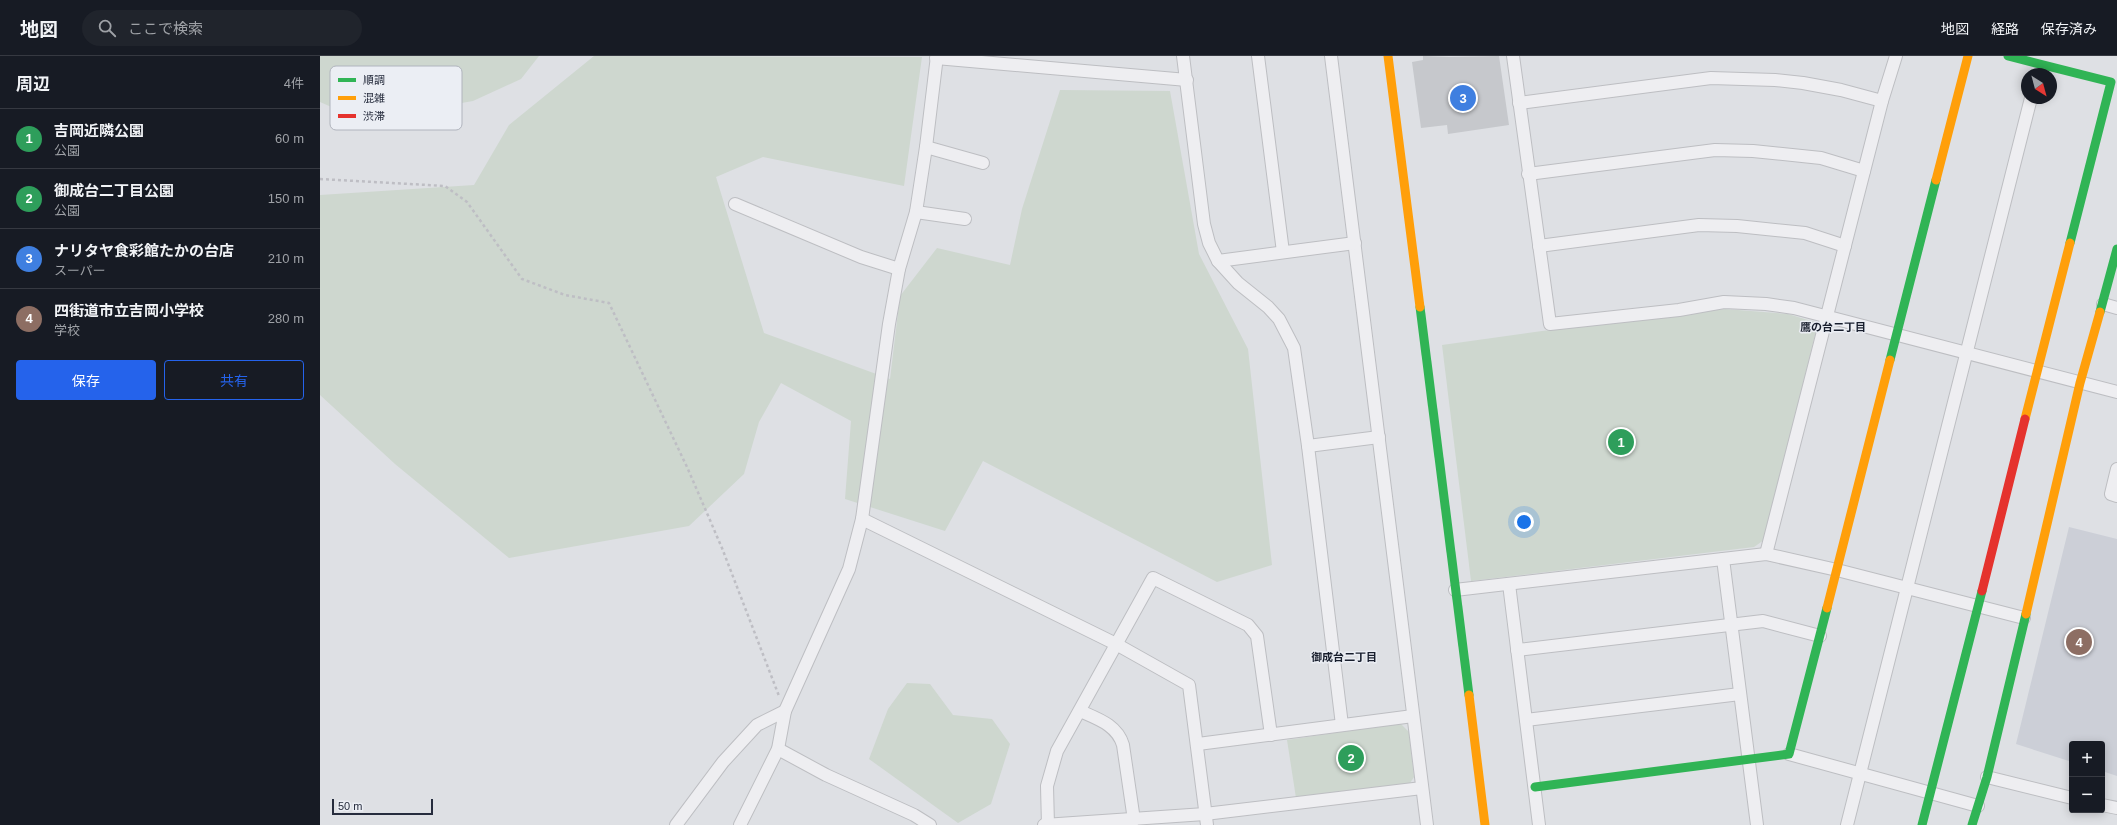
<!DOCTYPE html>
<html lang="ja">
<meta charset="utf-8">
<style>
:root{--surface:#171b24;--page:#20242c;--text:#f1f3f6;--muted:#9ea1a6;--line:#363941;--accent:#2563eb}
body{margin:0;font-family:Helvetica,"Noto Sans JP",sans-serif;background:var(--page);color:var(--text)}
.controls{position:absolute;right:12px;bottom:12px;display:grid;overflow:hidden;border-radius:4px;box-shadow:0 2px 10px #0003}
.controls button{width:36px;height:36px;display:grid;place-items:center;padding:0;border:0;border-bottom:1px solid var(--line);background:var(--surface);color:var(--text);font:20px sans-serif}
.compass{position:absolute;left:1701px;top:12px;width:36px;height:36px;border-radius:50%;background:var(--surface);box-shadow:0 2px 10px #0003;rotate:144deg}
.scale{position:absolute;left:12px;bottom:10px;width:101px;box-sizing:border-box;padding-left:4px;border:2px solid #262c3d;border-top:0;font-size:11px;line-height:14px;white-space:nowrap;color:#262c3d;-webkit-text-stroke:3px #ebeef4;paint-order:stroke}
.you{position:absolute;left:1204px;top:466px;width:14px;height:14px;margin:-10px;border:3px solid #fff;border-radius:50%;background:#1a73e8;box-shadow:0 0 0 6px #1a73e833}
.badge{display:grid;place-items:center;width:26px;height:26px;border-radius:50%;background:var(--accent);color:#fff;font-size:13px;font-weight:700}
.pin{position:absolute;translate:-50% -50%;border:2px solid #fff;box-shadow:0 1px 4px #0006}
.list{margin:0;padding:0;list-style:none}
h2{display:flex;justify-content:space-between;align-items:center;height:52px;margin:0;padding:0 16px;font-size:17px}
h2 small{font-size:13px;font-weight:400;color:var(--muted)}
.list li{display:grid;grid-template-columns:26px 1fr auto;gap:12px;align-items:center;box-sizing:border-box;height:60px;padding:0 16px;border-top:1px solid var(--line)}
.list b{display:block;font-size:15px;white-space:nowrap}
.list p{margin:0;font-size:13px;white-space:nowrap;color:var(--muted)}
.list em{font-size:13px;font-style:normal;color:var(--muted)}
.actions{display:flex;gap:8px;padding:12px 16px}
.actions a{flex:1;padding:9px 0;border:1px solid var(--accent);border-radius:4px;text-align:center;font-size:14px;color:var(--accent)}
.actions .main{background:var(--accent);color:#fff}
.icon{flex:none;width:22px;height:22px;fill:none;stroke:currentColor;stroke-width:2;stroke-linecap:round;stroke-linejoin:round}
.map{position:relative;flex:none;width:1797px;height:769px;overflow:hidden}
header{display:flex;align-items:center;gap:24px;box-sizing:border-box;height:56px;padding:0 20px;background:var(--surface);border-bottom:1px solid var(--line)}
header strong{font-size:19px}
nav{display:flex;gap:22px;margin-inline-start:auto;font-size:14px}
.search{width:280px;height:36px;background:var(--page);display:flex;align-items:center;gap:10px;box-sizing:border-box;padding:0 14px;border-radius:22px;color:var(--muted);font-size:15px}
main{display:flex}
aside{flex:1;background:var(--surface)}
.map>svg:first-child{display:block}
.built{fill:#cccfd7}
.green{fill:#ced7cf}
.building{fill:#c6c8cc}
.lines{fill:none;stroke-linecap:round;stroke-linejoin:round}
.street-casing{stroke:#bdbec2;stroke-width:14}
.path{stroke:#bebec4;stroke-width:2.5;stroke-dasharray:3 3;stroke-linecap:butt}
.street{stroke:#eeeef1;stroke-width:12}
.fast{stroke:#30b455;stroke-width:9}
.slow{stroke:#ff9f0a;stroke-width:9}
.jam{stroke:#e5322d;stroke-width:9}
.labels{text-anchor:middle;stroke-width:3;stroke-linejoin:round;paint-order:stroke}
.neighbourhood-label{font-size:11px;font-weight:bold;fill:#181e2d;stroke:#ebeef4}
.key{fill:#ebeef4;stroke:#b0b4bd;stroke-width:1}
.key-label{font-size:11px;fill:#262c3d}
</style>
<header>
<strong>地図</strong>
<div class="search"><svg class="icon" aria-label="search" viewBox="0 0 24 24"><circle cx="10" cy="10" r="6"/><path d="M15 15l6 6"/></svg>ここで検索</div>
<nav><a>地図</a><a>経路</a><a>保存済み</a></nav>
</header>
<main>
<aside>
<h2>周辺<small>4件</small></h2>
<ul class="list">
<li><span class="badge" style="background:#2e9e5b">1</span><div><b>吉岡近隣公園</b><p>公園</p></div><em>60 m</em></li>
<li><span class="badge" style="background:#2e9e5b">2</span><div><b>御成台二丁目公園</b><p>公園</p></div><em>150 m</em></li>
<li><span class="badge" style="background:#3f7fe0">3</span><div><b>ナリタヤ食彩館たかの台店</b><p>スーパー</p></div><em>210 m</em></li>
<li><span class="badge" style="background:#8d6e63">4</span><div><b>四街道市立吉岡小学校</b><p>学校</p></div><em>280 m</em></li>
</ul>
<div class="actions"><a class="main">保存</a><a>共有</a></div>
</aside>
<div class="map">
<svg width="1797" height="769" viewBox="0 0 1797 769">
<rect width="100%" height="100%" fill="#dee0e4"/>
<path class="built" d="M1749,471L1797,483V720L1782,715V688H1752V706L1696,688Z"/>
<g class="green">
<path d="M0,0H219L201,23L153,45L102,54L32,60L0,46Z"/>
<path d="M274,0L602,1L584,130L443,101L396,121L444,277L570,323L580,240L617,192L690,209L702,153L740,34L850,35L879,198L928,293L952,509L897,526L663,405L625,475L525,443L531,365L461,327L439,366L424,418L369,470L189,502L75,408L0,339V139L154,129L189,69Z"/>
<path d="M1405,253L1468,258L1498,267L1444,484L1434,491L1151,525L1122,289L1222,275Z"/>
<path d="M587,627L610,628L633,659L672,663L690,688L671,748L638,767L549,703L568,653Z"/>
<path d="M1080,667L1089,676L1094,721L1090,727L976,742L967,684Z"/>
</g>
<path class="building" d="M1103,0L1129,1L1179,0L1189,69L1128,78L1127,69L1101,72L1092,6L1103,4Z"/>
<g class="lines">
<g class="street-casing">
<g id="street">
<path d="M863,0L884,168L889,187L898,205L918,227L948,251L959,263L974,292L988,390L1022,669"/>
<path d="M938,0L963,196"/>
<path d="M1011,0L1107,769"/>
<path d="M1193,0L1230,268L1359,254L1404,246L1446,248L1474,252L1797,336"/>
<path d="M616,2L867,24"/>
<path d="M1199,47L1391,22L1455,24L1483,27L1521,34L1562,45"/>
<path d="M606,91L663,107"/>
<path d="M1208,118L1395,94L1433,95L1501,102L1544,115"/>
<path d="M415,148L541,201L579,213"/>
<path d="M596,156L645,163"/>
<path d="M1219,190L1379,169L1417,170L1485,177L1525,190"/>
<path d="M898,205L1035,187"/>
<path d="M1783,248L1797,252"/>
<path d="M988,390L1059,381"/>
<path d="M1797,413L1791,438L1797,440"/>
<path d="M542,463L796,588L869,629L887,769"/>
<path d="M1446,498L1562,45L1576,0"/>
<path d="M1403,503L1437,769"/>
<path d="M1189,528L1219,769"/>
<path d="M1135,534L1446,498L1517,514L1704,562"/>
<path d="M1197,594L1443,565L1500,580"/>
<path d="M760,655C778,663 797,669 803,689L814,764"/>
<path d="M1206,664L1420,638"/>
<path d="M878,688L1093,660"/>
<path d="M458,693L506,719L594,759L610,769"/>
<path d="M1469,698L1658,750"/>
<path d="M1667,721L1752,742"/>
<path d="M1782,749L1797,752"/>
<path d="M356,769L403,706L437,669L465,655"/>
<path d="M420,769L458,693L465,655L529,513L542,463L569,268L579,213L596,156L606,91L617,0"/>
<path d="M724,769L885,758L1102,732"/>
<path d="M728,769L727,730L737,695L833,522L928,569L937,580L951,679"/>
<path d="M1527,769L1711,42"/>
</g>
</g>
<path class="path" d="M0,123L125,130L147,146L202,223L245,239L289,247L367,411L402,492L459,640"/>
<use href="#street" class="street"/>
<g class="fast">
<path d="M1688,0L1791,26L1750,187"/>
<path d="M1100,251L1149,639"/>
<path d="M1780,256L1797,193"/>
<path d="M1570,304L1616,124"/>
<path d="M1215,731L1469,698L1507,552"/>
<path d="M1602,769L1662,535"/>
<path d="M1652,769L1667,721L1706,558"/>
</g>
<g class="slow">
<path d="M1068,0L1100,251"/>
<path d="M1616,124L1648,0"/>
<path d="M1705,363L1750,187"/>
<path d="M1507,552L1570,304"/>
<path d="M1706,558L1760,327L1780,256"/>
<path d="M1149,639L1165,769"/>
</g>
<path class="jam" d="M1662,535L1705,363"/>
</g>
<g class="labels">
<g class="neighbourhood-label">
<text x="1513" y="275">鷹の台二丁目</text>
<text x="1024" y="605">御成台二丁目</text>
</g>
</g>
<rect x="10" y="10" width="132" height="64" rx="6" class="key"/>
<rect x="18" y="22" width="18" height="4" fill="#30b455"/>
<rect x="18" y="40" width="18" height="4" fill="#ff9f0a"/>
<rect x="18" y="58" width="18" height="4" fill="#e5322d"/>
<g class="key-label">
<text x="43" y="28">順調</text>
<text x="43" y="46">混雑</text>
<text x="43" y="64">渋滞</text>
</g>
</svg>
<div class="controls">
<button>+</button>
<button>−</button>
</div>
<svg class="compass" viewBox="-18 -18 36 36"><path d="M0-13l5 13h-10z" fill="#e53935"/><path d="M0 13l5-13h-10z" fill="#9ea1a6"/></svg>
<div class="scale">50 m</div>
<div class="you"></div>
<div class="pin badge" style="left:1301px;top:386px;background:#2e9e5b">1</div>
<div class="pin badge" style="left:1031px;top:702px;background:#2e9e5b">2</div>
<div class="pin badge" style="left:1143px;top:42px;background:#3f7fe0">3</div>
<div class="pin badge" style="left:1759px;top:586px;background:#8d6e63">4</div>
</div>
</main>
